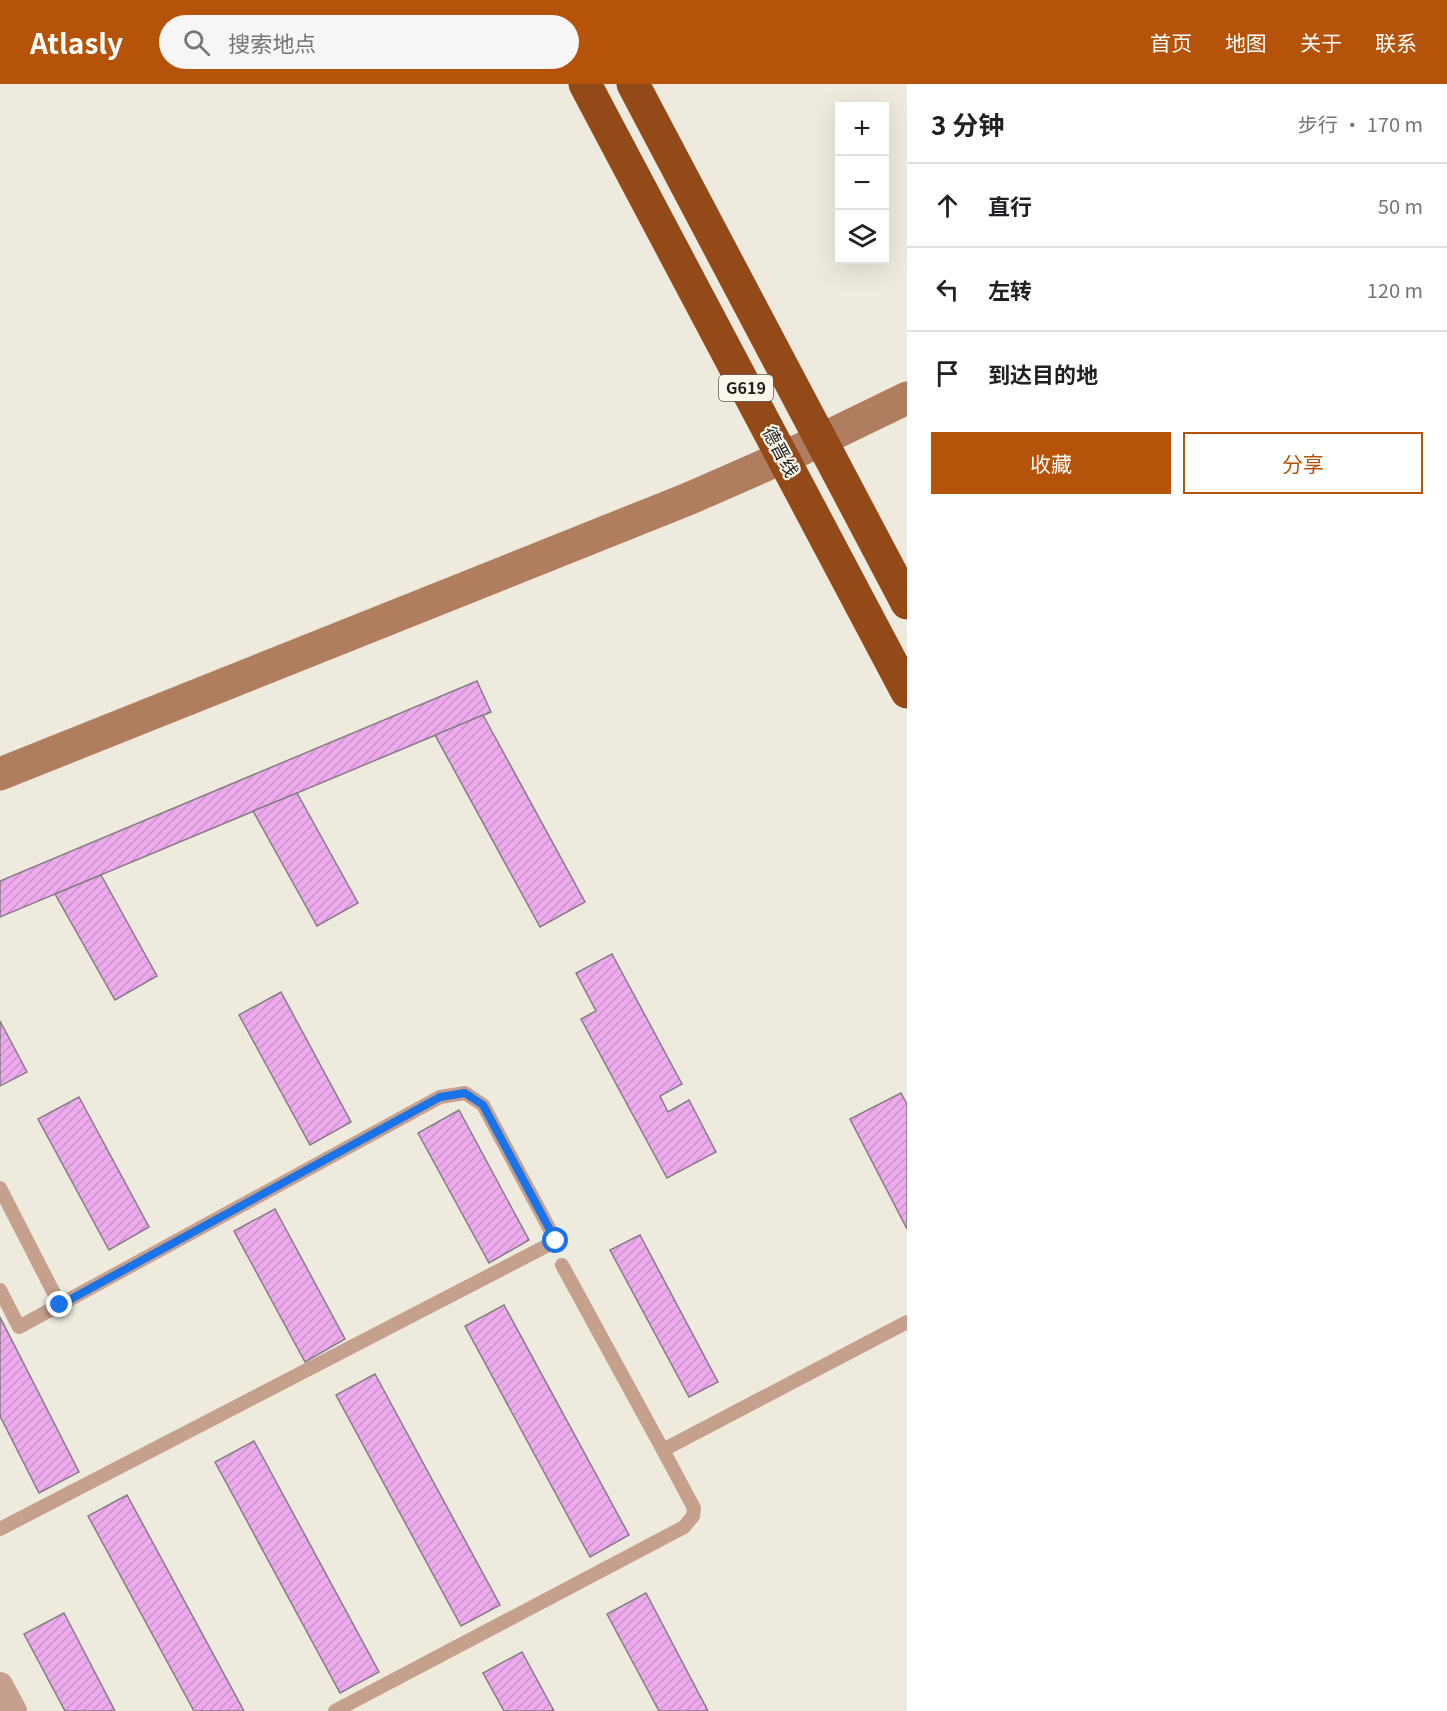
<!DOCTYPE html>
<html lang="zh">
<meta charset="utf-8">
<style>
:root{--surface:#fff;--page:#f6f6f6;--text:#202124;--muted:#757577;--line:#e0e0e0;--accent:#b45309}
body{margin:0;font-family:Georgia,"Noto Sans SC",serif;background:var(--page);color:var(--text)}
.controls{position:absolute;right:18px;top:18px;display:grid;overflow:hidden;border-radius:0px;box-shadow:0 6px 24px #0002}
.controls button{width:54px;height:54px;display:grid;place-items:center;padding:0;border:0;border-bottom:2px solid var(--line);background:var(--surface);color:var(--text);font:30px sans-serif}
.stop{position:absolute;width:18px;height:18px;margin:-14px;border:4px solid #1a73e8;border-radius:50%;background:#fff}
.stop.end{background:#1a73e8;border-color:#fff;box-shadow:0 2px 6px #0008}
.list{margin:0;padding:0;list-style:none}
h2{display:flex;justify-content:space-between;align-items:center;height:78px;margin:0;padding:0 24px;font-size:26px}
h2 small{font-size:20px;font-weight:400;color:var(--muted)}
.list li{display:grid;grid-template-columns:39px 1fr auto;gap:18px;align-items:center;box-sizing:border-box;height:84px;padding:0 24px;border-top:2px solid var(--line)}
.list b{display:block;font-size:22px;white-space:nowrap}
.list em{font-size:20px;font-style:normal;color:var(--muted)}
.actions{display:flex;gap:12px;padding:18px 24px}
.actions a{flex:1;padding:14px 0;border:2px solid var(--accent);border-radius:0px;text-align:center;font-size:21px;color:var(--accent)}
.actions .main{background:var(--accent);color:#fff}
.icon{flex:none;width:33px;height:33px;fill:none;stroke:currentColor;stroke-width:2;stroke-linecap:round;stroke-linejoin:round}
.map{position:relative;flex:none;width:907px;height:1627px;overflow:hidden}
header{display:flex;align-items:center;gap:36px;box-sizing:border-box;height:84px;padding:0 30px;background:var(--accent);color:#fff}
header strong{font-size:28px}
nav{display:flex;gap:33px;margin-inline-start:auto;font-size:21px}
.search{width:420px;height:54px;background:var(--page);display:flex;align-items:center;gap:15px;box-sizing:border-box;padding:0 21px;border-radius:33px;color:var(--muted);font-size:22px}
main{display:flex}
aside{flex:1;background:var(--surface)}
.map>svg:first-child{display:block}
.building{fill:url(#building-hatch);stroke:#857c85;stroke-width:1.5}
.lines{fill:none;stroke-linecap:round;stroke-linejoin:round}
.lane{stroke:#c5a18d;stroke-width:14}
.street{stroke:#c5a18d;stroke-width:26}
.secondary{stroke:#b17d5f;stroke-width:33}
.highway{stroke:#934a18;stroke-width:33}
.route{stroke:#1a73e8;stroke-width:8}
.labels{text-anchor:middle;stroke-width:4.5;stroke-linejoin:round;paint-order:stroke}
.shield{fill:#fcf7ec;stroke:#625f59;stroke-width:1.5}
.shield-label{font-size:16px;font-weight:bold;fill:#201e1a}
.street-label{font-size:18px;fill:#201e1a;stroke:#fcf7ec}
</style>
<header>
<strong>Atlasly</strong>
<div class="search"><svg class="icon" aria-label="search" viewBox="0 0 24 24"><circle cx="10" cy="10" r="6"/><path d="M15 15l6 6"/></svg>搜索地点</div>
<nav><a>首页</a><a>地图</a><a>关于</a><a>联系</a></nav>
</header>
<main>
<div class="map">
<svg width="907" height="1627" viewBox="0 0 907 1627">
<defs>
<pattern id="building-hatch" width="6" height="6" patternUnits="userSpaceOnUse" patternTransform="scale(1.5)"><rect width="6" height="6" fill="#edabed"/><path d="M-1 1l2-2M0 6l6-6M5 7l2-2" fill="none" stroke="#cb93cb"/></pattern>
</defs>
<rect width="100%" height="100%" fill="#efeade"/>
<g class="building">
<path d="M477,597L491,628L0,833V797Z"/>
<path d="M483,631L585,818L540,843L435,651Z"/>
<path d="M297,709L358,819L317,842L253,727Z"/>
<path d="M101,791L157,892L115,916L55,810Z"/>
<path d="M612,870L682,1000L660,1012L668,1028L689,1016L716,1068L667,1094L581,935L596,927L576,889Z"/>
<path d="M281,908L351,1038L310,1061L239,931Z"/>
<path d="M0,937L27,988L0,1002Z"/>
<path d="M901,1009L907,1020V1145L850,1035Z"/>
<path d="M79,1013L149,1143L109,1166L38,1035Z"/>
<path d="M459,1026L529,1156L489,1179L418,1049Z"/>
<path d="M275,1125L345,1255L305,1278L234,1147Z"/>
<path d="M640,1151L718,1298L689,1313L610,1166Z"/>
<path d="M504,1221L629,1451L590,1473L465,1242Z"/>
<path d="M0,1233L79,1388L39,1409L0,1332Z"/>
<path d="M375,1290L500,1521L461,1542L336,1311Z"/>
<path d="M254,1357L379,1588L340,1609L215,1378Z"/>
<path d="M127,1411L244,1627H194L88,1432Z"/>
<path d="M646,1509L708,1627H659L607,1530Z"/>
<path d="M64,1529L115,1627H65L24,1550Z"/>
<path d="M522,1568L554,1627H504L483,1589Z"/>
</g>
<g class="lines">
<g class="lane">
<path d="M0,1104L60,1221"/>
<path d="M562,1181L663,1366"/>
<path d="M0,1206L19,1243L440,1013L465,1009L483,1021L556,1157L0,1445"/>
<path d="M335,1627L684,1443L693,1432L694,1424L663,1366L907,1238"/>
</g>
<path class="street" d="M0,1601L14,1627"/>
<path class="secondary" d="M0,690L688,415L802,365L907,314"/>
<g class="highway">
<path d="M585,0L907,608"/>
<path d="M633,0L907,519"/>
</g>
</g>
<g class="lines">
<path class="route" d="M60,1221L440,1013L465,1009L483,1021L556,1157"/>
</g>
<g class="labels">
<rect class="shield" x="719" y="291" width="54" height="26" rx="4.5"/>
<g class="shield-label">
<text x="746" y="310">G619</text>
</g>
<g class="street-label">
<text transform="translate(780 368) rotate(62)" y="6">德晋线</text>
</g>
</g>
</svg>
<div class="controls">
<button>+</button>
<button>−</button>
<button><svg class="icon" aria-label="layers" viewBox="0 0 24 24"><path d="M12 4l9 5-9 5-9-5zM3 14l9 5 9-5"/></svg></button>
</div>
<div class="stop" style="left:556px;top:1157px"></div>
<div class="stop end" style="left:60px;top:1221px"></div>
</div>
<aside>
<h2>3 分钟<small>步行 · 170 m</small></h2>
<ul class="list">
<li><svg class="icon" aria-label="ahead" viewBox="0 0 24 24"><path d="M12 20V5M6 11l6-6 6 6"/></svg><div><b>直行</b></div><em>50 m</em></li>
<li><svg class="icon" aria-label="left" viewBox="0 0 24 24"><path d="M17 20v-9H6M10 6l-5 5 5 5"/></svg><div><b>左转</b></div><em>120 m</em></li>
<li><svg class="icon" aria-label="arrive" viewBox="0 0 24 24"><path d="M6 21V4h12l-3 4 3 4H6"/></svg><div><b>到达目的地</b></div></li>
</ul>
<div class="actions"><a class="main">收藏</a><a>分享</a></div>
</aside>
</main>
